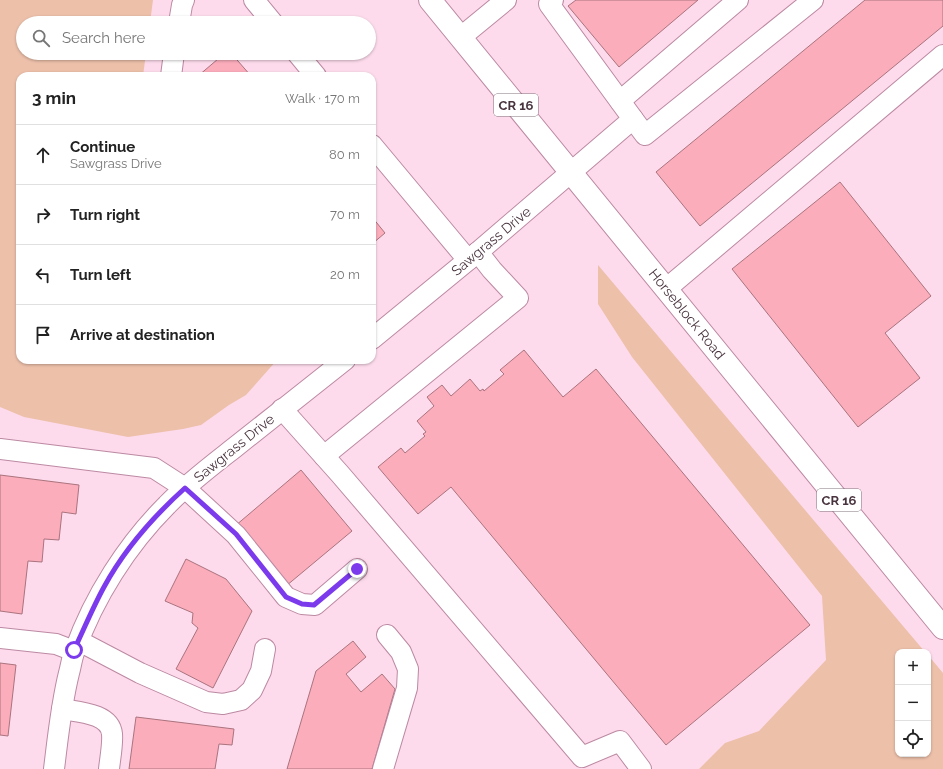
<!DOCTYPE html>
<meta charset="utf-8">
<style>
:root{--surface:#fff;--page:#f2f2f2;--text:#222;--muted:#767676;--line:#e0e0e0}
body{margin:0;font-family:Raleway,sans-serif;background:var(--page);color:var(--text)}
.controls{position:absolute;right:12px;bottom:12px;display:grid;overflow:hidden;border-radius:8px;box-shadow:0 1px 3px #0004}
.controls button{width:36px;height:36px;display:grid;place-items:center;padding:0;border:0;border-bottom:1px solid var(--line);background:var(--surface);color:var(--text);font:20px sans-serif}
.stop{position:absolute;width:12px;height:12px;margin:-9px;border:3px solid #7c3aed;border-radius:50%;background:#fff}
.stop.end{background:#7c3aed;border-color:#fff;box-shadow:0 1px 4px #0008}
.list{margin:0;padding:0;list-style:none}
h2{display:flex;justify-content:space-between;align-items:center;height:52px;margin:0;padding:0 16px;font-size:17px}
h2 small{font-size:13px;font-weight:400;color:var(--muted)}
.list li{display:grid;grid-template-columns:26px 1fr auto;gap:12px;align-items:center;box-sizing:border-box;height:60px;padding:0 16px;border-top:1px solid var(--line)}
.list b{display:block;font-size:15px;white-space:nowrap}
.list p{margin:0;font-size:13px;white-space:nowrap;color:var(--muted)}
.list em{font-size:13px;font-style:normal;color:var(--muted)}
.icon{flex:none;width:22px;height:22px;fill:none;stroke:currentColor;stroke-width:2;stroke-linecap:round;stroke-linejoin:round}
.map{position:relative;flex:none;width:943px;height:769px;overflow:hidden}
.search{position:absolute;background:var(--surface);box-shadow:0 1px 3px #0004;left:16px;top:16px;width:360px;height:44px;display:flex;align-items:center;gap:10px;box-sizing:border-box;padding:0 14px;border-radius:22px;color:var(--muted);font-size:15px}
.panel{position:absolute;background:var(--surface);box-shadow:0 1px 3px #0004;left:16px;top:72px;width:360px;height:292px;border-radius:12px}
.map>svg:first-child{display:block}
.green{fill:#edc0aa}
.building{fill:#fbadbc;stroke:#aa737d}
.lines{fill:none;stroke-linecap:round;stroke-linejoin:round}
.minor-casing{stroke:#bc89a3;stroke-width:22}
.major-casing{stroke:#bc89a3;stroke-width:24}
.minor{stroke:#fff;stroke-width:20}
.major{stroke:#fff;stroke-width:22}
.route{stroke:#7c3aed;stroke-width:5}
.labels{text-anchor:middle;stroke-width:4;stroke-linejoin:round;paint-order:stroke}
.shield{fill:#fff;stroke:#7f7078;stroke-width:1}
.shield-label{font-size:13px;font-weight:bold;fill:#48333e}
.street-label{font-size:14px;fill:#48333e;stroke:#fff}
</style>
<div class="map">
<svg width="943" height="769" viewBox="0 0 943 769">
<rect width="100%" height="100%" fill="#fddbec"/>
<g class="green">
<path d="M0,0H153L150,23H23V53H146L143,76H20V360H277L246,395L229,405L201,425L183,429L128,437L24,417L0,407Z"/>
<path d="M598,265L925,652H898V754H928V655L943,673V769H699L725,743L759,731L826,660L822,596L632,357L598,304Z"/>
</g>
<g class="building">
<path d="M576,0H698L619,67L568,6Z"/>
<path d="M865,0H943V26L700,226L656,172Z"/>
<path d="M225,53H231L251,76H198Z"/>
<path d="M840,182L931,296L885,333L920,378L858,427L732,269Z"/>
<path d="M372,217L385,233L372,244Z"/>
<path d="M524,350L563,397L596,369L810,625L666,745L451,487L418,514L378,467L401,448L405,453L425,436L423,434L426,432L417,421L434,406L427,397L442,385L451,396L470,379L480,391L483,389L484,391L504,374L500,370Z"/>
<path d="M301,470L352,531L286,586L235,526Z"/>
<path d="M0,475L79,485L76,514L62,512L59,540L44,539L42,562L28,561L22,614L0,611Z"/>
<path d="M186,559L226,579L252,611L213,688L176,669L198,628L192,623L193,613L165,601Z"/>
<path d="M353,641L366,657L346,674L361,692L382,674L395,689L372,769H287L316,671Z"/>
<path d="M0,663L16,665L8,736L0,735Z"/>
<path d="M136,717L234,729L232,745L219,744L215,769H129Z"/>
</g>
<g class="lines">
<g class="minor-casing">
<g id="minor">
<path d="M254,0L273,23"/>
<path d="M179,23L182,5L184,0"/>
<path d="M461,37L506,0"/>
<path d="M297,53L316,76"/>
<path d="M171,76L174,53"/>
<path d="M620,101L738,0"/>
<path d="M633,119L645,135L813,0"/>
<path d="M372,145L468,260"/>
<path d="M666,289L943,55"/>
<path d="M372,339L478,252L633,119L549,4L553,0"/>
<path d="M282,409L340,474L582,757L620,741L641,769"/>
<path d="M0,449L154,468L185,488L236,535L286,597L302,604L315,605L357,569"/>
<path d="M324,456L518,298L492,270L478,252"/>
<path d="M0,638L56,644L74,651"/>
<path d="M79,641L140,673L206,702L223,704L241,700L252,690L261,671L265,649"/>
<path d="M62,709C78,712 110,713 112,734C113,744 110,759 109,769"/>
<path d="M54,769C58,737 61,705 69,673C71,666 72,657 75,650C94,597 127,545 167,505C187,484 211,466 234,448C271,419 308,389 345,360"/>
<path d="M383,769L407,688L408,669L401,652L387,635"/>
</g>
</g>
<g class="major-casing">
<path id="major" d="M430,0L943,628"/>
</g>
<use href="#minor" class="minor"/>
<use href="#major" class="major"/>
</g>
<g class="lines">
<path class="route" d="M74,650C84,629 93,607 104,587C124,550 154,516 185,488L236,534L286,597L302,604L314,605L357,569"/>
</g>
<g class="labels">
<g class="shield">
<rect x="494" y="94" width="44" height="22" rx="3"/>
<rect x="817" y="489" width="44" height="22" rx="3"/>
</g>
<g class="shield-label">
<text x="516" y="110">CR 16</text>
<text x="839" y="505">CR 16</text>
</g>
<g class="street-label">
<text transform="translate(491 241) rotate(-40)" y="5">Sawgrass Drive</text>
<text transform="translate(687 314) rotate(51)" y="5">Horseblock Road</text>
<text transform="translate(234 448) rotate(-39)" y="5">Sawgrass Drive</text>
</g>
</g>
</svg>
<div class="controls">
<button>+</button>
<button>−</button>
<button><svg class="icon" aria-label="locate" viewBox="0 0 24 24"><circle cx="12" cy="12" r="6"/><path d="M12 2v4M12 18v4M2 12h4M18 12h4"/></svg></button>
</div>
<div class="stop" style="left:74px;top:650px"></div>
<div class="stop end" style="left:357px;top:569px"></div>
<div class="search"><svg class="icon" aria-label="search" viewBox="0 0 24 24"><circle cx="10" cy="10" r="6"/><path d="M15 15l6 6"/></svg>Search here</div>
<section class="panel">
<h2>3 min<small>Walk · 170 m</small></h2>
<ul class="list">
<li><svg class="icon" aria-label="ahead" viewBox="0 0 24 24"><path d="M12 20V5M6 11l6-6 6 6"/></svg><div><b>Continue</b><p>Sawgrass Drive</p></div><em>80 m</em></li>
<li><svg class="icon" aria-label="right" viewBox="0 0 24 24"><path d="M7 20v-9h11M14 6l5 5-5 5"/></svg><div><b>Turn right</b></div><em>70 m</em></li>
<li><svg class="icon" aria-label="left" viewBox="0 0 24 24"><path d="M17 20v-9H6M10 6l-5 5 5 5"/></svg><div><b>Turn left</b></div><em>20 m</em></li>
<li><svg class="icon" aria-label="arrive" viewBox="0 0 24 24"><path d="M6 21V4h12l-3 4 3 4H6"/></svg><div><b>Arrive at destination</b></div></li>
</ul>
</section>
</div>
